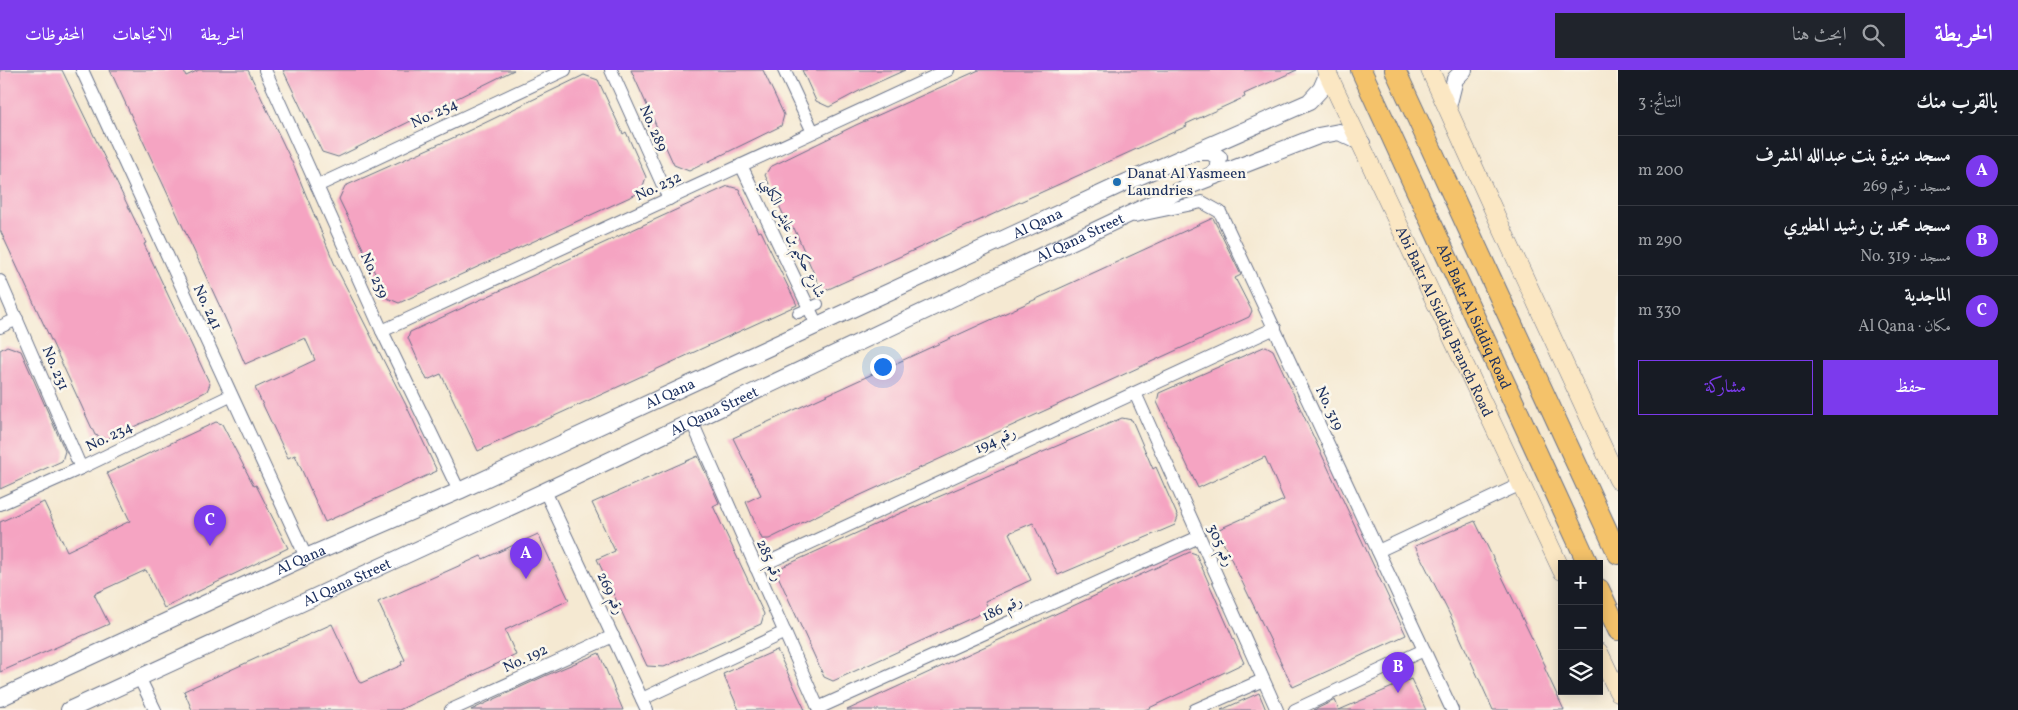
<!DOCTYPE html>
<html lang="ar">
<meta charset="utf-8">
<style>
:root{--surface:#171b24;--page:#20242c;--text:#f1f3f6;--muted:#9ea1a6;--line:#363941;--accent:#7c3aed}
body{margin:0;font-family:Vollkorn,Amiri,serif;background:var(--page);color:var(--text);direction:rtl}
.controls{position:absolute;right:15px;bottom:15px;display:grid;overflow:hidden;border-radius:0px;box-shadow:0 2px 12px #0003}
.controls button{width:45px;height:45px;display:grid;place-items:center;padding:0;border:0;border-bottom:1px solid var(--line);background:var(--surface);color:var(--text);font:25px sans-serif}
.you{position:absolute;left:882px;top:296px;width:18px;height:18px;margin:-12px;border:4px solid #fff;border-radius:50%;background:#1a73e8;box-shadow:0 0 0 8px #1a73e833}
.badge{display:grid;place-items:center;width:32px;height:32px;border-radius:50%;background:var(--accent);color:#fff;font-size:16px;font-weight:700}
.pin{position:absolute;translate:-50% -41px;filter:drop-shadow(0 1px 2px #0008)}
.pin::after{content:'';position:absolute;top:26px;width:18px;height:15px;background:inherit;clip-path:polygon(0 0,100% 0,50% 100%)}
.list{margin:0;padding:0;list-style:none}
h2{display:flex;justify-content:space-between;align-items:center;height:65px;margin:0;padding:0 20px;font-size:21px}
h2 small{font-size:16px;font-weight:400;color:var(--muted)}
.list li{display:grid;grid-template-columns:32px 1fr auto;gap:15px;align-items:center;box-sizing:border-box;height:70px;padding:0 20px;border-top:1px solid var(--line)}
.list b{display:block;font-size:19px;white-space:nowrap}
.list p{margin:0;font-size:16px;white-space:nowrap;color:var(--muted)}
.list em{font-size:16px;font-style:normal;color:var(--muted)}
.actions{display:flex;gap:10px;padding:15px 20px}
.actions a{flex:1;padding:11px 0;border:1px solid var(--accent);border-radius:0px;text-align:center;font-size:18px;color:var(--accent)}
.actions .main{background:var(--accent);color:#fff}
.icon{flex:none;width:28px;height:28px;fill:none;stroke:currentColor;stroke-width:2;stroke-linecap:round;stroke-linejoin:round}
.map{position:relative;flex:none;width:1618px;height:640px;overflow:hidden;direction:ltr}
header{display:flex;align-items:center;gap:30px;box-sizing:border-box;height:70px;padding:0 25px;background:var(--accent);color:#fff}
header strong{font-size:24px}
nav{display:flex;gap:28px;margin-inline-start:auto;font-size:18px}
.search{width:350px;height:45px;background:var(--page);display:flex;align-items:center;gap:12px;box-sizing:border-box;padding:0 18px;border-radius:0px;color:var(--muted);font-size:19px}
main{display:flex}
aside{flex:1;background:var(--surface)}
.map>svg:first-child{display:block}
.building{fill:#f5a4c2}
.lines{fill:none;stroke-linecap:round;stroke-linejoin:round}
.pedestrian-casing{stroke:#677087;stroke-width:12}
.minor-casing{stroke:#677087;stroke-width:14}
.tertiary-casing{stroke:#677087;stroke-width:18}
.secondary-casing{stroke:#677087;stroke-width:19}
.primary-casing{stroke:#677087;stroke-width:22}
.pedestrian{stroke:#fff;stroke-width:10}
.minor{stroke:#fff;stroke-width:12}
.tertiary{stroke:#fff;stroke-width:16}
.secondary{stroke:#fbe7c3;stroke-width:18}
.primary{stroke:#f4c26a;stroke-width:20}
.poi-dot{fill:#1f6fb2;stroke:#fbf7ec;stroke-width:2}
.labels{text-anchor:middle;stroke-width:5;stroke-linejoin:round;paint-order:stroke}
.street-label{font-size:15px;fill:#1b2f5e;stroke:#fbf7ec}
.poi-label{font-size:15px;fill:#1b2f5e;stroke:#fbf7ec;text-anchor:start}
</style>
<header>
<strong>الخريطة</strong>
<div class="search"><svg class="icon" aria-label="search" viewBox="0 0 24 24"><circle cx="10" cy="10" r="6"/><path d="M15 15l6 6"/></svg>ابحث هنا</div>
<nav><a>الخريطة</a><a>الاتجاهات</a><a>المحفوظات</a></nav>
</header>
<main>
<aside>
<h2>بالقرب منك<small>النتائج: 3</small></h2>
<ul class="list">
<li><span class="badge">A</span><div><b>مسجد منيرة بنت عبدالله المشرف</b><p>مسجد · رقم 269</p></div><em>200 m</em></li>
<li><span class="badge">B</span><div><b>مسجد محمد بن رشيد المطيري</b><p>مسجد · No. 319</p></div><em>290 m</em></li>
<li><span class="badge">C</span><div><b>الماجدية</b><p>مكان · Al Qana</p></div><em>330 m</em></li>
</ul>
<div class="actions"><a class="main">حفظ</a><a>مشاركة</a></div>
</aside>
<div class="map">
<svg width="1618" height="640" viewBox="0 0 1618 640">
<rect width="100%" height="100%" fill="#fbf7ec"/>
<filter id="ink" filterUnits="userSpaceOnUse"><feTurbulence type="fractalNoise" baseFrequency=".02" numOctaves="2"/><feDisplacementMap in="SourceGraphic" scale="10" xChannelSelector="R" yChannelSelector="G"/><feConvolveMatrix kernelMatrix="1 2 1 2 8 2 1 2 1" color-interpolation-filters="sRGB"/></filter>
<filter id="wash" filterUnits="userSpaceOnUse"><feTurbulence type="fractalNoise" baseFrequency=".0096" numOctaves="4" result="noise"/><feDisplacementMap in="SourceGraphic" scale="20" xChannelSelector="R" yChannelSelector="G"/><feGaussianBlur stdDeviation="1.12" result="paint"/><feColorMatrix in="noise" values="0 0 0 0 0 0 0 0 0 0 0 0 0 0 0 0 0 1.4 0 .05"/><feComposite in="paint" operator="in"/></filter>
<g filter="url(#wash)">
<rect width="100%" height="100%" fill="#f5e9d2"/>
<g id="blocks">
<g class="building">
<path d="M0,0H62L146,173L144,174L210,314L207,321L166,342L107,369L95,365L0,160Z"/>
<path d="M110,0H183L186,6L199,0H248L294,96L335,195L407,337L437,401L325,452L295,385L288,388L255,318L315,290L305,268L245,294L222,241Z"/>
<path d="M283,0H514L338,87L322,82Z"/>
<path d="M631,0H763L784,45L781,56L689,101L674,95Z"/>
<path d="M802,0H905L861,20L829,37L816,31Z"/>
<path d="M979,0H1297L1244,24L1245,27L1186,54L1187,56L822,222L794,158L790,159L765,105L770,97L856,55Z"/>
<path d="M584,5L598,10L623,64L626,62L646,107L641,122L399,233L387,228L339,129L345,116L466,62Z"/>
<path d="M728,116L739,119L758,162L761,161L797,235L478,381L441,304L427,310L408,268L410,262Z"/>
<path d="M1213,148L1241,205L1235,208L1252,241L1249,247L828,440L769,469H762L746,432L761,425L733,368Z"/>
<path d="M7,276L21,281L65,381L62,391L0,419V280Z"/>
<path d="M1266,276L1273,280L1406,565L1293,617L1217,460L1284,430L1265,387L1198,418L1157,332L1159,323Z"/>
<path d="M1122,348L1132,350L1153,399L1156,397L1178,447L1175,455L1058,505L1033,453L1009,463L1031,510L985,531L989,540L943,561L833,611L824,607L778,506L782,497L894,446Z"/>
<path d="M216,352L222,354L254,416L256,415L288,478L164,538L146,500L94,524L109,554L0,602V452L44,432L67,481L130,451L107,403Z"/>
<path d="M698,386L719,433L713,436L764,544L761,554L664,597L647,596L597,489L615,481L592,433Z"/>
<path d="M1475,451L1546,597H1544L1564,640H1493L1450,545L1415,476Z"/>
<path d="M538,464L569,530L505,560L516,585L399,640H192L184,621L332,554L359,612L361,613L402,595L401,592L405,590L378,532L481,486L483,489Z"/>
<path d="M1190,482L1196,484L1244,593L1145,640H847Z"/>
<path d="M777,580L805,640H739L723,604Z"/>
<path d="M599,583L623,640H471L547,605Z"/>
<path d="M1411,609L1426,640H1314L1335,630L1339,640Z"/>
<path d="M1259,623L1266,640H1221Z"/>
</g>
</g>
</g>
<g filter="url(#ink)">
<use href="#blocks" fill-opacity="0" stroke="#677087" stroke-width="1"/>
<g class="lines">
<g class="pedestrian-casing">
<path id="pedestrian" d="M798,243L818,234"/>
</g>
<g class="minor-casing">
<g id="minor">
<path d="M82,0L306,487"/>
<path d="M265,0L382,261L459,421"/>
<path d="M611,0L669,129"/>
<path d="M784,0L813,62"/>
<path d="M741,95L817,255"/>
<path d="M317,116L565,0"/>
<path d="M1135,146L1202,132L1220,142L1452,640"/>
<path d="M0,211L81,398"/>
<path d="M0,257L17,249"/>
<path d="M382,261L948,0"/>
<path d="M1135,323L1277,640"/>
<path d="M692,352L819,640"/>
<path d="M545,421L647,640"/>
<path d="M0,434L81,398L230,326"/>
<path d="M1378,481L1521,414"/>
<path d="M756,498L1275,258"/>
<path d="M139,607L155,640"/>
<path d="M642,629L785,562"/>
<path d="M818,638L1199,467"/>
<path d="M451,640L613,566"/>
<path d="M1195,640L1263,610"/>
<path d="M1295,640L1424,580"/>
</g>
</g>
<g class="tertiary-casing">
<g id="tertiary">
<path d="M1448,37L1455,9L1464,0"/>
<path d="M1197,82H1211L1219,88L1217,102L1207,107"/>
<path id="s1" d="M0,628L306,487L459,421L1122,114L1309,32L1321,19L1328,3"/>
<path id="s2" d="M69,640L545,421L1189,116L1318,66L1339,62L1362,73"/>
</g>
</g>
<g class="secondary-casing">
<g id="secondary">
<path id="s3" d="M1326,0L1562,501"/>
<path d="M1430,0L1498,150L1618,410"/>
<path d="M1599,582L1618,622"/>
</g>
</g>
<g class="primary-casing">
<g id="primary">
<path id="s4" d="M1361,0L1588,494"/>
<path d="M1395,0L1618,484"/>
<path d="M1599,519L1618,560"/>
</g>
</g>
<use href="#pedestrian" class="pedestrian"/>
<use href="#minor" class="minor"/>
<use href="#tertiary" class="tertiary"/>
<use href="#secondary" class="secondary"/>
<use href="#primary" class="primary"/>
</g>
</g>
<circle class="poi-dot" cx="1117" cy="112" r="5"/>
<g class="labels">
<g class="street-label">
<text transform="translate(434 43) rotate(-25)" y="5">No. 254</text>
<text transform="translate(654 58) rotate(66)" y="5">No. 289</text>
<text transform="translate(658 116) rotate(-25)" y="5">No. 232</text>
<text dy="5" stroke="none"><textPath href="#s1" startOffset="1141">Al Qana</textPath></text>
<text transform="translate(794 168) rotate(65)" y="5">شارع حكيم بن عايش الكلبي</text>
<text dy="5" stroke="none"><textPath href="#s2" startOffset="1116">Al Qana Street</textPath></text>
<text transform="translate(375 205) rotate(66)" y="5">No. 259</text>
<text transform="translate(208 237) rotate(65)" y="5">No. 241</text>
<text dy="5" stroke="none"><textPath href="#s4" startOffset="271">Abi Bakr Al Siddiq Road</textPath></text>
<text dy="5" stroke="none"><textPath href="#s3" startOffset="278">Abi Bakr Al Siddiq Branch Road</textPath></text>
<text transform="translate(56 298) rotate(67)" y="5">No. 231</text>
<text dy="5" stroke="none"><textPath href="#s1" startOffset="736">Al Qana</textPath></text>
<text transform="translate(1330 338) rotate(65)" y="5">No. 319</text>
<text dy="5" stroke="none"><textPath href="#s2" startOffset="711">Al Qana Street</textPath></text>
<text transform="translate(109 366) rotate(-26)" y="5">No. 234</text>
<text transform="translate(995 370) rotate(-25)" y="5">رقم 194</text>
<text transform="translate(1221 475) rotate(66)" y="5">رقم 305</text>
<text dy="5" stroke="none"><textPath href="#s1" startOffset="331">Al Qana</textPath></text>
<text transform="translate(770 490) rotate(66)" y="5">رقم 285</text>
<text dy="5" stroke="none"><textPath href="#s2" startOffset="306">Al Qana Street</textPath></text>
<text transform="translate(611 523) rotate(65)" y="5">رقم 269</text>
<text transform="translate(1002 538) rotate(-24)" y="5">رقم 186</text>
<text transform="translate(525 588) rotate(-25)" y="5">No. 192</text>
</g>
<g class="poi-label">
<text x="1127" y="108">Danat Al Yasmeen<tspan x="1127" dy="17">Laundries</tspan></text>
</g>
</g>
</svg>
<div class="controls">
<button>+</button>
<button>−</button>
<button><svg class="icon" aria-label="layers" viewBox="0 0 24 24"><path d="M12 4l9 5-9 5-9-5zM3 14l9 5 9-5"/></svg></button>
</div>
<div class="you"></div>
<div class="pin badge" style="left:526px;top:509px">A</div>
<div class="pin badge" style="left:1398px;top:623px">B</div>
<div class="pin badge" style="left:210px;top:476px">C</div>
</div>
</main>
